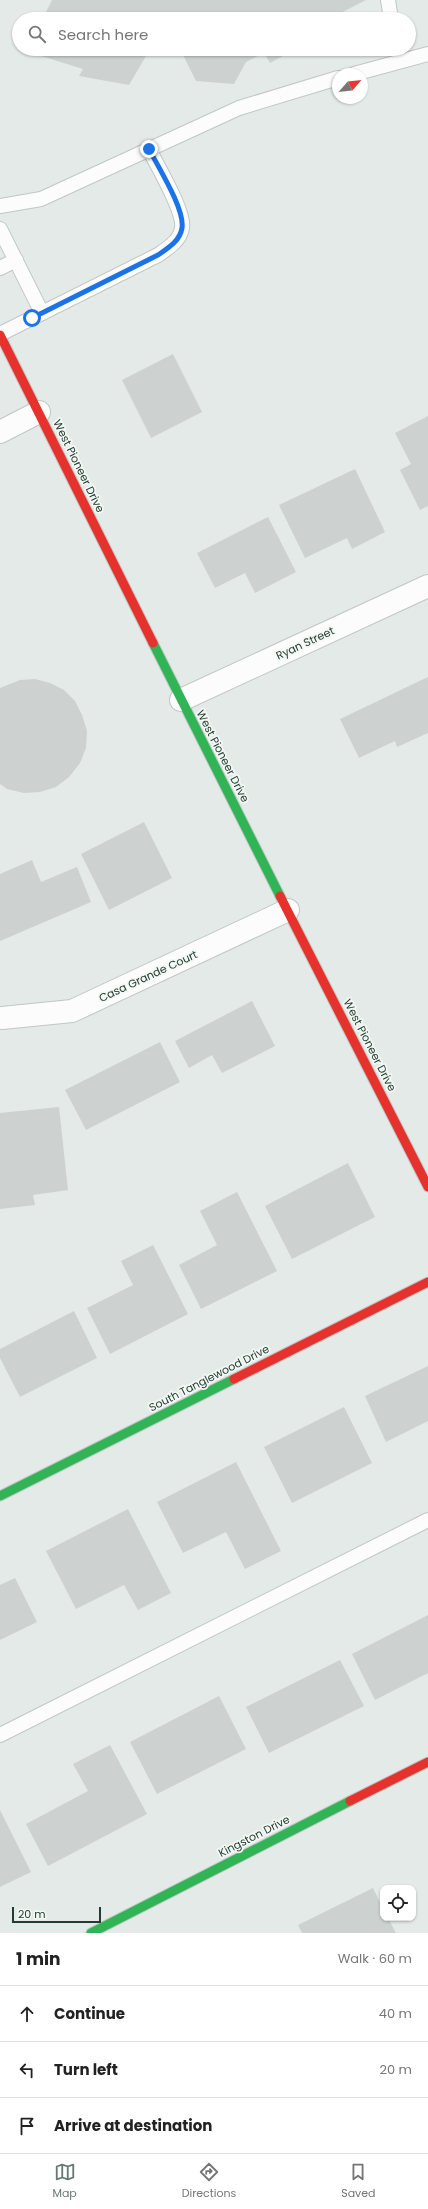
<!DOCTYPE html>
<meta charset="utf-8">
<style>
:root{--surface:#fff;--page:#f2f2f2;--text:#222;--muted:#767676;--line:#e0e0e0;--accent:#677971}
body{margin:0;font-family:Poppins,sans-serif;background:var(--page);color:var(--text)}
.controls{position:absolute;right:12px;bottom:12px;display:grid;overflow:hidden;border-radius:8px;box-shadow:0 1px 3px #0004}
.controls button{width:36px;height:36px;display:grid;place-items:center;padding:0;border:0;border-bottom:1px solid var(--line);background:var(--surface);color:var(--text);font:20px sans-serif}
.compass{position:absolute;left:332px;top:68px;width:36px;height:36px;border-radius:50%;background:var(--surface);box-shadow:0 1px 3px #0004;rotate:63deg}
.scale{position:absolute;left:12px;bottom:10px;width:89px;box-sizing:border-box;padding-left:4px;border:2px solid #233c32;border-top:0;font-size:11px;line-height:14px;white-space:nowrap;color:#233c32;-webkit-text-stroke:3px #f3f8f5;paint-order:stroke}
.stop{position:absolute;width:12px;height:12px;margin:-9px;border:3px solid #1a73e8;border-radius:50%;background:#fff}
.stop.end{background:#1a73e8;border-color:#fff;box-shadow:0 1px 4px #0008}
.list{margin:0;padding:0;list-style:none}
h2{display:flex;justify-content:space-between;align-items:center;height:52px;margin:0;padding:0 16px;font-size:17px}
h2 small{font-size:13px;font-weight:400;color:var(--muted)}
.list li{display:grid;grid-template-columns:26px 1fr auto;gap:12px;align-items:center;box-sizing:border-box;height:56px;padding:0 16px;border-top:1px solid var(--line)}
.list b{display:block;font-size:15px;white-space:nowrap}
.list em{font-size:13px;font-style:normal;color:var(--muted)}
.icon{flex:none;width:22px;height:22px;fill:none;stroke:currentColor;stroke-width:2;stroke-linecap:round;stroke-linejoin:round}
.map{position:relative;flex:none;width:428px;height:1933px;overflow:hidden}
.search{position:absolute;background:var(--surface);box-shadow:0 1px 3px #0004;left:12px;right:12px;top:12px;height:44px;display:flex;align-items:center;gap:10px;box-sizing:border-box;padding:0 14px;border-radius:22px;color:var(--muted);font-size:15px}
.sheet{height:220px;background:var(--surface)}
nav{display:flex;justify-content:space-around;align-items:center;box-sizing:border-box;height:56px;border-top:1px solid var(--line);background:var(--surface);font-size:11px;color:var(--muted)}
nav a{display:grid;justify-items:center;gap:2px}
nav .on{color:var(--accent)}
.map>svg:first-child{display:block}
.building{fill:#cdd2d0}
.lines{fill:none;stroke-linecap:round;stroke-linejoin:round}
.lane-casing{stroke:#c1c7c4;stroke-width:16}
.street-casing{stroke:#c1c7c4;stroke-width:24}
.fast-casing{stroke:#c0c7c4;stroke-width:11}
.jam-casing{stroke:#c0c7c4;stroke-width:11}
.lane{stroke:#fbfcfb;stroke-width:14}
.street{stroke:#fbfcfb;stroke-width:22}
.fast{stroke:#30b455;stroke-width:9}
.jam{stroke:#e5322d;stroke-width:9}
.route{stroke:#1a73e8;stroke-width:5}
.labels{text-anchor:middle;stroke-width:3.5;stroke-linejoin:round;paint-order:stroke}
.street-label{font-size:11px;fill:#233c32;stroke:#f3f8f5}
</style>
<div class="map">
<svg width="428" height="1933" viewBox="0 0 428 1933">
<rect width="100%" height="100%" fill="#e4eae7"/>
<g class="building">
<path d="M52,0H366L329,19H53L55,14L46,12Z"/>
<path d="M43,49H150L129,85L79,76L83,69L41,56Z"/>
<path d="M180,49H296L270,63L264,53L246,62L234,84L196,81Z"/>
<path d="M173,354L202,412L151,438L122,380Z"/>
<path d="M428,416V506L420,510L400,470L411,464L395,433Z"/>
<path d="M355,469L385,532L352,549L347,538L305,558L279,505Z"/>
<path d="M268,517L296,572L255,593L245,573L215,588L197,553Z"/>
<path d="M428,677V733L397,747L395,741L359,758L340,719Z"/>
<path d="M35,679L50,683L64,690L75,701L82,715L87,731L86,748L80,763L69,777L56,787L40,792L24,793L7,789L0,784V688L20,680Z"/>
<path d="M144,822L172,878L109,910L81,854Z"/>
<path d="M32,860L41,882L77,867L91,902L0,941V874Z"/>
<path d="M252,1001L275,1046L222,1073L212,1055L189,1068L175,1041Z"/>
<path d="M160,1042L180,1082L86,1130L65,1090Z"/>
<path d="M59,1107L68,1190L33,1195L35,1205L0,1209V1113Z"/>
<path d="M348,1163L375,1217L292,1259L265,1206Z"/>
<path d="M237,1192L277,1271L201,1309L179,1265L217,1245L200,1211Z"/>
<path d="M153,1245L188,1314L110,1354L87,1308L133,1285L121,1261Z"/>
<path d="M74,1311L97,1358L20,1397L0,1358V1349Z"/>
<path d="M428,1366V1421L386,1442L365,1396Z"/>
<path d="M344,1407L372,1463L292,1503L264,1447Z"/>
<path d="M236,1462L281,1551L245,1569L226,1532L183,1553L157,1502Z"/>
<path d="M128,1509L171,1593L138,1610L124,1585L76,1609L46,1551Z"/>
<path d="M15,1578L37,1622L0,1640V1585Z"/>
<path d="M428,1615V1673L375,1700L352,1654Z"/>
<path d="M340,1660L364,1706L269,1753L246,1707Z"/>
<path d="M219,1696L246,1749L157,1794L130,1742Z"/>
<path d="M110,1745L147,1814L48,1866L26,1824L88,1791L73,1764Z"/>
<path d="M0,1810L31,1872L0,1887Z"/>
<path d="M373,1888L383,1908V1918H388L396,1933H302L298,1925Z"/>
</g>
<g class="lines">
<g class="lane-casing">
<g id="lane">
<path d="M388,0L391,19"/>
<path d="M354,74L428,54"/>
<path d="M0,206L41,199L239,108L338,78"/>
<path d="M0,229L42,313"/>
<path d="M0,268L16,260"/>
<path d="M0,334L158,255C168,248 180,241 182,228C185,211 157,166 149,149"/>
<path d="M0,1735L428,1520"/>
</g>
</g>
<g class="street-casing">
<g id="street">
<path d="M0,432L39,412"/>
<path d="M181,700L428,586"/>
<path d="M2,1018L72,1011L288,910"/>
</g>
</g>
<g class="fast-casing">
<g id="fast">
<path d="M153,643L280,896"/>
<path d="M0,1496L234,1379"/>
<path d="M91,1933L350,1801"/>
</g>
</g>
<g class="jam-casing">
<g id="jam">
<path d="M0,335L153,643"/>
<path d="M280,896L428,1187"/>
<path d="M234,1379L428,1282"/>
<path d="M350,1801L428,1762"/>
</g>
</g>
<use href="#lane" class="lane"/>
<use href="#street" class="street"/>
<use href="#fast" class="fast"/>
<use href="#jam" class="jam"/>
</g>
<g class="lines">
<path class="route" d="M32,318L158,255C168,248 180,241 182,228C185,209 158,167 149,149"/>
</g>
<g class="labels">
<g class="street-label">
<text transform="translate(79 466) rotate(64)" y="4">West Pioneer Drive</text>
<text transform="translate(305 643) rotate(-25)" y="4">Ryan Street</text>
<text transform="translate(223 756) rotate(63)" y="4">West Pioneer Drive</text>
<text transform="translate(148 976) rotate(-25)" y="4">Casa Grande Court</text>
<text transform="translate(370 1045) rotate(63)" y="4">West Pioneer Drive</text>
<text transform="translate(209 1378) rotate(-27)" y="4">South Tanglewood Drive</text>
<text transform="translate(254 1836) rotate(-27)" y="4">Kingston Drive</text>
</g>
</g>
</svg>
<div class="controls">
<button><svg class="icon" aria-label="locate" viewBox="0 0 24 24"><circle cx="12" cy="12" r="6"/><path d="M12 2v4M12 18v4M2 12h4M18 12h4"/></svg></button>
</div>
<svg class="compass" viewBox="-18 -18 36 36"><path d="M0-13l5 13h-10z" fill="#e53935"/><path d="M0 13l5-13h-10z" fill="#767676"/></svg>
<div class="scale">20 m</div>
<div class="stop" style="left:32px;top:318px"></div>
<div class="stop end" style="left:149px;top:149px"></div>
<div class="search"><svg class="icon" aria-label="search" viewBox="0 0 24 24"><circle cx="10" cy="10" r="6"/><path d="M15 15l6 6"/></svg>Search here</div>
</div>
<section class="sheet">
<h2>1 min<small>Walk · 60 m</small></h2>
<ul class="list">
<li><svg class="icon" aria-label="ahead" viewBox="0 0 24 24"><path d="M12 20V5M6 11l6-6 6 6"/></svg><div><b>Continue</b></div><em>40 m</em></li>
<li><svg class="icon" aria-label="left" viewBox="0 0 24 24"><path d="M17 20v-9H6M10 6l-5 5 5 5"/></svg><div><b>Turn left</b></div><em>20 m</em></li>
<li><svg class="icon" aria-label="arrive" viewBox="0 0 24 24"><path d="M6 21V4h12l-3 4 3 4H6"/></svg><div><b>Arrive at destination</b></div></li>
</ul>
</section>
<nav>
<a class="on"><svg class="icon" aria-label="map" viewBox="0 0 24 24"><path d="M3 6l6-2 6 2 6-2v14l-6 2-6-2-6 2zM9 4v14M15 6v14"/></svg>Map</a>
<a><svg class="icon" aria-label="directions" viewBox="0 0 24 24"><path d="M12 3l9 9-9 9-9-9zM9 14v-3h6M13 9l2 2-2 2"/></svg>Directions</a>
<a><svg class="icon" aria-label="saved" viewBox="0 0 24 24"><path d="M7 4h10v16l-5-4-5 4z"/></svg>Saved</a>
</nav>
